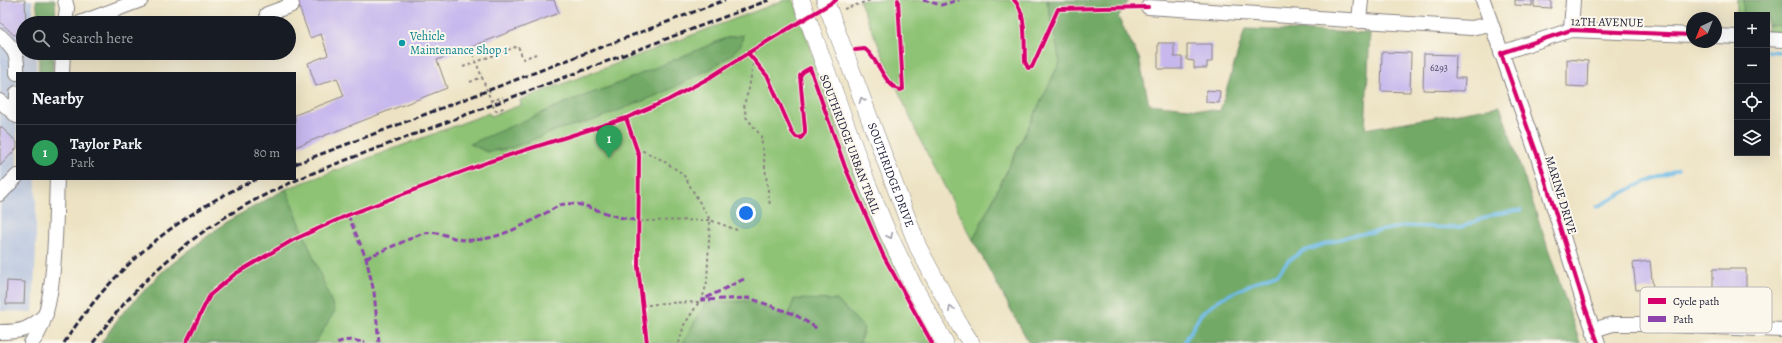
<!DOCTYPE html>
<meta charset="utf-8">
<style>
:root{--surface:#171b24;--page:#20242c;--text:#f1f3f6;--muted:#9ea1a6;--line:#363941;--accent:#1f6fb2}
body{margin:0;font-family:Alegreya,serif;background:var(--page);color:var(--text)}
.controls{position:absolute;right:12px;top:12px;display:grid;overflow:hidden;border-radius:0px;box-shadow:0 4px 16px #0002}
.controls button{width:36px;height:36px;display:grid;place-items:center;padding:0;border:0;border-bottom:1px solid var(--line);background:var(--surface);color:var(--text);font:20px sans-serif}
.compass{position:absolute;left:1686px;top:12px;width:36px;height:36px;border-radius:50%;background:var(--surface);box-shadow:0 4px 16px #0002;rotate:223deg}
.you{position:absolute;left:746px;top:213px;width:14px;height:14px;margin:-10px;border:3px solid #fff;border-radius:50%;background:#1a73e8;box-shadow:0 0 0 6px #1a73e833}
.badge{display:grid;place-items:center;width:26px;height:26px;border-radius:50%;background:var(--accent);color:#fff;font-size:13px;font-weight:700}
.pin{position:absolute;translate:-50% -33px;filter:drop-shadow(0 1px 2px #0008)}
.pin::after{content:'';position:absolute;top:21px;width:14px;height:12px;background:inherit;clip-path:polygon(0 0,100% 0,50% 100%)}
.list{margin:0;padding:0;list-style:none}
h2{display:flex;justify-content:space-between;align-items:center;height:52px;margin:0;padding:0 16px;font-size:17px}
h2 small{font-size:13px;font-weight:400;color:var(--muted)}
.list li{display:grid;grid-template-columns:26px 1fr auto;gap:12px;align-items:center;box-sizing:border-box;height:56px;padding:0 16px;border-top:1px solid var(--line)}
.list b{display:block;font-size:15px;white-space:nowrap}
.list p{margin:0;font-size:13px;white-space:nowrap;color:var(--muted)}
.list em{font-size:13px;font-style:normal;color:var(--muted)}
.icon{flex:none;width:22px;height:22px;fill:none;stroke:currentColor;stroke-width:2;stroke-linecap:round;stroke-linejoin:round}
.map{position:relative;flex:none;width:1782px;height:343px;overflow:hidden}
.search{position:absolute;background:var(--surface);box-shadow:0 4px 16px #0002;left:16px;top:16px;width:280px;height:44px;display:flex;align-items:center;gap:10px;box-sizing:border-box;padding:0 14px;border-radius:22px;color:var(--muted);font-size:15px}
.panel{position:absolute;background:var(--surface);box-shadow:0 4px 16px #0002;left:16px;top:72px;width:280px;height:108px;border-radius:0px}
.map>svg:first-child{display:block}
.industrial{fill:#b7c5de}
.green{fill:#8ec375;stroke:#587258}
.forest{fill:#72a966;stroke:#4a6650}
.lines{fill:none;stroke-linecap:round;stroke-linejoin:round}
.stream{stroke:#6dbae7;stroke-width:3.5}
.building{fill:#c6b7ed}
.minor-casing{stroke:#888280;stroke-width:16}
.major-casing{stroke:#888280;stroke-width:18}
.path{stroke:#888280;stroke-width:2;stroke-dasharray:3 3;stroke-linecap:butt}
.minor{stroke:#fff;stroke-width:14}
.major{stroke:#fff;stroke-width:17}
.rail{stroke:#22223b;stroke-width:3;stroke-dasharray:6 3;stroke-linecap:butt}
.path-bridge{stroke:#888280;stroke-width:2;stroke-dasharray:3 3;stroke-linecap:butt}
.quiet{stroke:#8e44ad;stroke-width:3;stroke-dasharray:6 3;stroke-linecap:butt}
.cycleway-casing{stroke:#fbf7ec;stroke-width:6}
.cycleway{stroke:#d6006c;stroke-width:4}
.oneway{stroke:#9c9ca7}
.culture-dot{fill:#0f9aa8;stroke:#fbf7ec;stroke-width:1.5}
.labels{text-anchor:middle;stroke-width:4;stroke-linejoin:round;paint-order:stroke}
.number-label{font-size:10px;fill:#4b4768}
.street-label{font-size:12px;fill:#22223b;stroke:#fbf7ec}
.culture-label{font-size:12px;fill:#0d838f;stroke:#fbf7ec;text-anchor:start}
.key{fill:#fbf7ec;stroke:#bab7b7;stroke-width:1}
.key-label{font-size:11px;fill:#22223b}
</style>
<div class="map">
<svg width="1782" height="343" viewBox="0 0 1782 343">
<rect width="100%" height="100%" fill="#fbf7ec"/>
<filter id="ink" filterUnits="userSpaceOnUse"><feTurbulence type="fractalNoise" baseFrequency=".025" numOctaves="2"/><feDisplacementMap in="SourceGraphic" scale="8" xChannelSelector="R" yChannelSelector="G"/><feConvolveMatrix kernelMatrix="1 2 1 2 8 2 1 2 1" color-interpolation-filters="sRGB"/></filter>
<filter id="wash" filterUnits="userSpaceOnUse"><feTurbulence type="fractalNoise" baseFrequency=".012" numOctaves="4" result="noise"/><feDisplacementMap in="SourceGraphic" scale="16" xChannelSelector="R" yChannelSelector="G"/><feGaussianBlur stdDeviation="0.9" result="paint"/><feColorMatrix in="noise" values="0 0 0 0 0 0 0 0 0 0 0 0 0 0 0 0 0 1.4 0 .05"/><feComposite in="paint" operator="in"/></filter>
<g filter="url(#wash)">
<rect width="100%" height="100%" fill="#ede3c4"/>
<path class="industrial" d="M0,0H32L34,23H23V53H36V73H17V179H36V249L33,312L0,311Z"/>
<g class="green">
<path d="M785,0H794C815,61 835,124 859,184C881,238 907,291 935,343H101L121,315L163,271L226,222L286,189L489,113L491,116L521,105L520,100Z"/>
<path d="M859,0H1047L1060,62L973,240L919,138Z"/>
<path d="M1737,0H1782V33L1767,32V15H1737V28Z"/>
</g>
<g class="forest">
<path d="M36,0H55L56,23H39Z"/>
<path d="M1047,0H1129L1118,17L1139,58L1149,104L1220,111L1245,29L1370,33L1365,129L1500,106L1580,343H1029L973,240L1060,62Z"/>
<path d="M1743,0H1782V26L1767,25V15H1743Z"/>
<path d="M743,35L741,45L731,55L712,68L663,93L592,121L560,129L511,148L487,152L470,144L572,100L612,86L726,38Z"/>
<path d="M39,53H54L52,73H39Z"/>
<path d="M286,189L335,311L315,343H101L121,315L163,271L226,222Z"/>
<path d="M794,299L837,300L864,328L860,343H684V340L706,303L747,301L788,316Z"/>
</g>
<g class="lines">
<g class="stream">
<path d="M1767,51L1782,52"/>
<path d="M1597,207L1634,187L1678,169"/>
<path d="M1184,343L1201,314L1220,299L1262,279L1278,273L1288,261L1301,252L1350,236L1406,226L1459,228L1494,214L1521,210"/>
</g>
</g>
<g id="blocks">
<g class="building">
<path d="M0,0H25L26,23H23V34L14,35L0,22Z"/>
<path d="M300,0H554L559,13L437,60L447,88L295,147V115L344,96L337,78L316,86L308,63L328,55L321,34L310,38L297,1Z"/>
<path d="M1515,0H1532V6L1515,5Z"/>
<path d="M1534,0H1551V8L1534,7Z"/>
<path d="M1158,43H1174V57H1182V69H1158Z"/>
<path d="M1187,44H1212V62H1207V68H1194V61L1187,60Z"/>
<path d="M1382,52L1411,53L1410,92L1381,91Z"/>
<path d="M1424,54L1456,55L1455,78H1465L1464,91L1423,90Z"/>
<path d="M1567,59L1588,61L1587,87L1567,86Z"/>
<path d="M1206,90L1220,91L1219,103L1206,102Z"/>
<path d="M0,126L17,142V148L0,166Z"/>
<path d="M1650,261L1653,289L1636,290L1633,263Z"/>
<path d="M1713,269H1746V289L1713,288Z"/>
<path d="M7,281L25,282L24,304H6Z"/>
</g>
</g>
</g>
<g filter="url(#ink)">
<use href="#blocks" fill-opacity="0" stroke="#888280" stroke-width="1"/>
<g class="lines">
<g class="minor-casing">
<g id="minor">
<path d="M1483,0L1538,157L1584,304L1598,343"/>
<path d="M1148,7L1471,28L1491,24"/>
<path d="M267,14L292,5L290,0"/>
<path d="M1359,21L1361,0"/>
<path d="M65,23L67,8L65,0"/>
<path d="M80,23L141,0"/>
<path d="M1571,30L1573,0"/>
<path d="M0,36C14,49 18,53 17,73"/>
<path d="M1716,36L1737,37"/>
<path d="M1767,39L1782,40"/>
<path d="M1501,53L1571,30L1692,35"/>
<path d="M62,73L63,53"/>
<path d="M0,101L17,116"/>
<path d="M17,116V93"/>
<path d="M0,194L17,176"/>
<path d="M1593,330L1613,324H1647L1782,330"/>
<path d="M0,332C21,332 30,330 46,314"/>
<path d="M31,343C58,317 55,217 57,179"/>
</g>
</g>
<g class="major-casing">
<g id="major">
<path d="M801,0L867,183L886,229L912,283L945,343"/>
<path id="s1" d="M825,0L918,247L960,326L971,343"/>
</g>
</g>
<g class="path">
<path d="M844,9L871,0"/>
<path d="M459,54L471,49"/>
<path d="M754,58L749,89L744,104L746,117L761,136L770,206"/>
<path d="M463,67L518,46L523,59L536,54"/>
<path d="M470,82L482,77"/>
<path d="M491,101L503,97"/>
<path d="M495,111L506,107"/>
<path d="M637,148L662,160L683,174L710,220L707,282L702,300L699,302L684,325L679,343"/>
<path d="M640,221L710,220L737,230"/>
<path d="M642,306L663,303L699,302"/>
</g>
<use href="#minor" class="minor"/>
<use href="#major" class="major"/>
<g class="rail">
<path d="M295,164L725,0"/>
<path d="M64,343C111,270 177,214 257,179"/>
<path d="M93,343C131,290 180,243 237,210C268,192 300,178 333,165L769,0"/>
</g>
<path class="path-bridge" d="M471,49L495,111"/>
<g class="quiet">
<path d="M923,0L941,5L959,0"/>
<path d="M348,215L366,258L374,292L379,343"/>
<path d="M366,258L423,233C443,230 448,239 465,240C499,242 531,221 560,205C577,201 590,208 606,213C617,217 628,219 640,221"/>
<path d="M744,279L702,300L749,298L794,314L818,329"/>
<path d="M337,343C345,339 357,340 365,343"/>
</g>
<g class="cycleway-casing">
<g id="cycleway">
<path d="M1014,0C1027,12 1024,44 1025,62L1028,68L1032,67L1058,9L1148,7"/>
<path d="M855,50L865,49C879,60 883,84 900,90L903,89L898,0"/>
<path d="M748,53L768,77L792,132L796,137L801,138L805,133V129L800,76L803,72L810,68L845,167L883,255L932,343"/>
<path d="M626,118L639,156L638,267L647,343"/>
<path d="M186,343L210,295L235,274L293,240L348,215L488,162L626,118L668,100L709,78L748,53L836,0"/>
<path d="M1598,343L1584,304L1538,157L1501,53L1571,30L1692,35"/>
</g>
</g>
<use href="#cycleway" class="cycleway"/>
</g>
<defs><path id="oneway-chevron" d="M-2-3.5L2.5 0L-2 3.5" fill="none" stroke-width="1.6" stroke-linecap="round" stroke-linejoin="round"/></defs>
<g class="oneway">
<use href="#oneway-chevron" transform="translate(862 100) rotate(-111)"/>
<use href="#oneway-chevron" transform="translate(890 236) rotate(64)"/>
<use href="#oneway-chevron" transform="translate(951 309) rotate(-118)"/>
</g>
</g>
<circle class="culture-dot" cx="402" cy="43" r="4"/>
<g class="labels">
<g class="number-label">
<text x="1439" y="71">6293</text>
</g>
<g class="street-label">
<text transform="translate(1607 22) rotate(1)" y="4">12TH AVENUE</text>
<text transform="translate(850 144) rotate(69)" y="4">SOUTHRIDGE URBAN TRAIL</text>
<text dy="4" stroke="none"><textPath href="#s1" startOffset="187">SOUTHRIDGE DRIVE</textPath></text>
<text transform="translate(1561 195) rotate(73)" y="4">MARINE DRIVE</text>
</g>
<g class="culture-label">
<text x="410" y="40">Vehicle<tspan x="410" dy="14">Maintenance Shop 1</tspan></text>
</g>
</g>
<rect x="1640" y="287" width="132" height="46" rx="6" class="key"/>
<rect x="1648" y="298" width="18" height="6" fill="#d6006c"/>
<rect x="1648" y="316" width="18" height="6" fill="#8e44ad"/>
<g class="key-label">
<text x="1673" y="305">Cycle path</text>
<text x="1673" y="323">Path</text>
</g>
</svg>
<div class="controls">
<button>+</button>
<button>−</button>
<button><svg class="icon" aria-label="locate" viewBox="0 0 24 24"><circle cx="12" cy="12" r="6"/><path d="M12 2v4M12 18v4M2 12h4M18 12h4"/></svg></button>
<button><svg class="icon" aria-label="layers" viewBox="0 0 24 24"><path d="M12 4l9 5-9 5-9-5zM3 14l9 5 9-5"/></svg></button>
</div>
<svg class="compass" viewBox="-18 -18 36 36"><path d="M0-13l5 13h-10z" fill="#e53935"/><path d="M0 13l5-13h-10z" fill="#9ea1a6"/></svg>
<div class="you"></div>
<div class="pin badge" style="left:609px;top:158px;background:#2e9e5b">1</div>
<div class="search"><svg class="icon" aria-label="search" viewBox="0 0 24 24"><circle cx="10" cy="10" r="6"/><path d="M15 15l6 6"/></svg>Search here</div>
<section class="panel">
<h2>Nearby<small></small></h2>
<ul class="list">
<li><span class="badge" style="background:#2e9e5b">1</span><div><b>Taylor Park</b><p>Park</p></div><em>80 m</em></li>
</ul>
</section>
</div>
